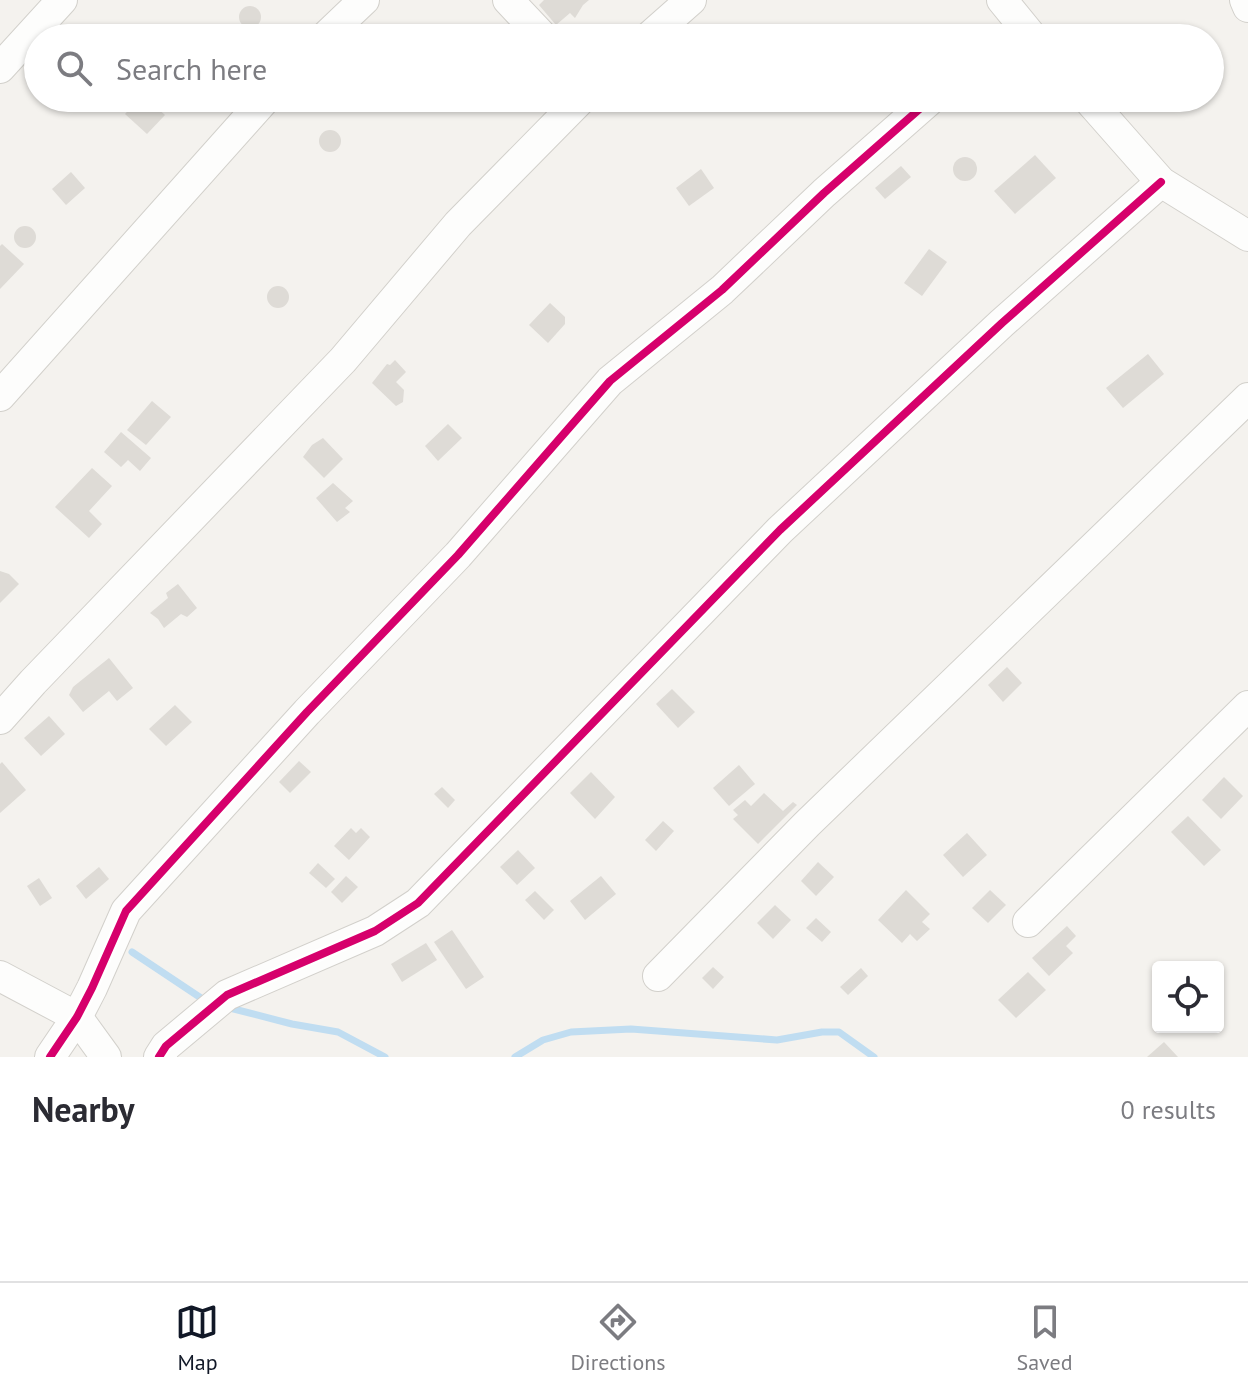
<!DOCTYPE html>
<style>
:root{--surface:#fff;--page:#f2f2f3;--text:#2b2b33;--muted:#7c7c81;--line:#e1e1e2;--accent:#111827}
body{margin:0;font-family:"PT Sans",sans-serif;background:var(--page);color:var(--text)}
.controls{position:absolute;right:24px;bottom:24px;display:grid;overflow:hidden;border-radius:8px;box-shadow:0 2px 6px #0004}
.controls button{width:72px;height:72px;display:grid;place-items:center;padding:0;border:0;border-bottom:2px solid var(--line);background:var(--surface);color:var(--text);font:40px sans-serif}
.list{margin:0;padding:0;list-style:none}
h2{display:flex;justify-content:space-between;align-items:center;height:104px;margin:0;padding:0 32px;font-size:34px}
h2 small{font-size:26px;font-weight:400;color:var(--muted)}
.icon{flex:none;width:44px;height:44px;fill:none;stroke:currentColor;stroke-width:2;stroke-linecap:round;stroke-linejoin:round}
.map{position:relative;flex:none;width:1248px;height:1057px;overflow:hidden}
.search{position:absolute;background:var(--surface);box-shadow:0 2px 6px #0004;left:24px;right:24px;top:24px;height:88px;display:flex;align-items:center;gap:20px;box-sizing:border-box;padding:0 28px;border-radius:44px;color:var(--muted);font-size:30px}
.sheet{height:224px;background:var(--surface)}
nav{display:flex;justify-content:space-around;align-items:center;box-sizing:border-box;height:112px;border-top:2px solid var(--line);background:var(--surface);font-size:22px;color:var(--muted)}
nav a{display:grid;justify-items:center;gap:4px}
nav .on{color:var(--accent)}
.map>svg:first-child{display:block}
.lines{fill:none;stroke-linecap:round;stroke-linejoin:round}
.stream{stroke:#c0ddf1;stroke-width:7}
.building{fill:#dedbd6}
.minor-casing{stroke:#d2d0cb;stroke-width:32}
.minor{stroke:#fdfdfc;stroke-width:30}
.cycleway-casing{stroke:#fff;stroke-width:13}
.cycleway{stroke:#d6006c;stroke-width:8}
</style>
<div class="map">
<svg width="1248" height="1057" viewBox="0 0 1248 1057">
<rect width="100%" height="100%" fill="#f4f2ee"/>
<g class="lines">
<g class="stream">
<path d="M132,952L207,1002"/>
<path d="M226,1007L292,1024L338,1032L385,1057"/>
<path d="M515,1057L543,1040L571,1032L631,1029L777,1040L822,1032H839L874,1057"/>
</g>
</g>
<g class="building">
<path d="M544,0H589L583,5L575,18L570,13L556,25L539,5Z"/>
<circle cx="250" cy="17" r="11"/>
<path d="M140,98H146L165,115L147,134L125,114Z"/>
<circle cx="330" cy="141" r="11"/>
<path d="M1035,155L1056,178L1015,214L994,191Z"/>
<circle cx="965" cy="169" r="12"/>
<path d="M901,166L911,177L885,199L875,188Z"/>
<path d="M701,169L714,188L689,206L676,188Z"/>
<path d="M71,172L85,188L66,205L52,189Z"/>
<circle cx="25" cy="237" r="11"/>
<path d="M2,244L24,264L0,289V246Z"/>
<path d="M929,249L947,262L922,296L904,283Z"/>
<circle cx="278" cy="297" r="11"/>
<path d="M550,303L565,317V324L548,343L529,325Z"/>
<path d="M1148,354L1164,374L1123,408L1106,388Z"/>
<path d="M395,360L406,372L396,382L404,390L403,402L396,406L372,383L387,364L390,365Z"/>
<path d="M152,401L171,417L146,445L127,430Z"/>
<path d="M448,424L462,438L438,461L425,446Z"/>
<path d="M121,432L151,458L140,471L128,460L121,467L104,452Z"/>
<path d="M323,438L343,459L324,478L303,457L312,445Z"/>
<path d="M92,468L112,486L89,511L102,524L89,538L55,507Z"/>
<path d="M333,483L353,501L345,508L350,512L337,522L316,498Z"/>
<path d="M0,571L9,574L19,584L0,603Z"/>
<path d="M178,584L197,608L187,617L181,614L164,628L158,619L150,613L168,598L166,593Z"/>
<path d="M109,658L133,688L117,701L109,691L83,712L69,695L73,687Z"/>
<path d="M1007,667L1022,683L1003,702L988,685Z"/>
<path d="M672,689L695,712L678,728L656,704Z"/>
<path d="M175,705L192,722L166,746L149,729Z"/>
<path d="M49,716L65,734L41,756L24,738Z"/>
<path d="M299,761L311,772L290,793L279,782Z"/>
<path d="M2,762L26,790L0,813V764Z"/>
<path d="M739,765L755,784L729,806L713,788Z"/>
<path d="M591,772L615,797L595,819L570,793Z"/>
<path d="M1224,777L1243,796L1221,819L1202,800Z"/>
<path d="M442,787L455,800L448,808L434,794Z"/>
<path d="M764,793L783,811L793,802L797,805L758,844L733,819L738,815L733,810L745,800L751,806Z"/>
<path d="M1188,816L1221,850L1204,866L1171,832Z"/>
<path d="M663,821L674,831L656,851L645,840Z"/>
<path d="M351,828L356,833L361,828L370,837L349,860L334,846Z"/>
<path d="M967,833L987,855L963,877L943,855Z"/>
<path d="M518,850L535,868L517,885L500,867Z"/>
<path d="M818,862L834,877L816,896L801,881Z"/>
<path d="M318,863L335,879L326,888L309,873Z"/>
<path d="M99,867L109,879L86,899L76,886Z"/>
<path d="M346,876L358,887L342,903L331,892Z"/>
<path d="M601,876L616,894L585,920L570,901Z"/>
<path d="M39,878L52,898L40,906L27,886Z"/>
<path d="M906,890L930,914L922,922L930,929L917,941L910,934L902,943L878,920Z"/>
<path d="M990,890L1006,905L988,923L972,908Z"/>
<path d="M535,891L554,910L544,920L525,900Z"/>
<path d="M775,905L791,920L773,939L757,923Z"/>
<path d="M816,918L831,932L822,942L806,928Z"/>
<path d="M1067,926L1076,936L1066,946L1073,953L1049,976L1032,958Z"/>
<path d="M452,930L484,977L466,989L434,942Z"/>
<path d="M426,943L437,960L402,982L391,964Z"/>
<path d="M713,967L724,977L713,989L702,978Z"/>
<path d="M861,968L868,976L848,995L840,987Z"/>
<path d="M1028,972L1046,990L1016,1018L998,1000Z"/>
<path d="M1164,1042L1178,1057H1147Z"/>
</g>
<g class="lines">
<g class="minor-casing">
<g id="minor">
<path d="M508,0L544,38"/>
<path d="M1002,0L1033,38"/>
<path d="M1245,0L1248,7"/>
<path d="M324,38L364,0"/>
<path d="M648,38L691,0"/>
<path d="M0,68L62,0"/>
<path d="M1087,98L1161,182L1248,236"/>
<path d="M0,396L266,98"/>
<path d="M0,719L33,682L343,360L458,224L582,98"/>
<path d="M1028,922L1248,706"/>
<path d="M0,976L77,1017L106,1057"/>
<path d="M658,976L807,824L1248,398"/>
<path d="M50,1057L77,1017L92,988L126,911L307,712L458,555L610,381L722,290L824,193L932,98"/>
<path d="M159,1057L166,1046L227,995L375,931L418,903L780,530L1002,323L1161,182"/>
</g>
</g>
<use href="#minor" class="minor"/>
<g class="cycleway-casing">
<g id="cycleway">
<path d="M50,1057L77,1017L92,988L126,911L307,712L458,555L610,381L722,290L824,193L932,98"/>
<path d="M159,1057L166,1046L227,995L375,931L418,903L780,530L1002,323L1161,182"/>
</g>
</g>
<use href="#cycleway" class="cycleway"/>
</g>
</svg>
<div class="controls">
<button><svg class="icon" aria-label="locate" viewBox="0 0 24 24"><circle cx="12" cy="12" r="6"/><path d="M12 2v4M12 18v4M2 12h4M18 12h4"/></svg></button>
</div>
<div class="search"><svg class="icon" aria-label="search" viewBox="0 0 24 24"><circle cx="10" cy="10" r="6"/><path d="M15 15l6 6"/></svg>Search here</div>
</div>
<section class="sheet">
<h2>Nearby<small>0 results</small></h2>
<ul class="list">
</ul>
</section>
<nav>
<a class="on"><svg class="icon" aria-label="map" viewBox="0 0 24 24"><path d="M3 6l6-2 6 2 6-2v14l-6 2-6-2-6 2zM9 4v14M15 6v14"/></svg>Map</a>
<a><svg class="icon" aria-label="directions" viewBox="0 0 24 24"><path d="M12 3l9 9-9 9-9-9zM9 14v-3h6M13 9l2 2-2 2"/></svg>Directions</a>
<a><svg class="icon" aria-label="saved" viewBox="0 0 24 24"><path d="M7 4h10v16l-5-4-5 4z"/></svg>Saved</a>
</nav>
